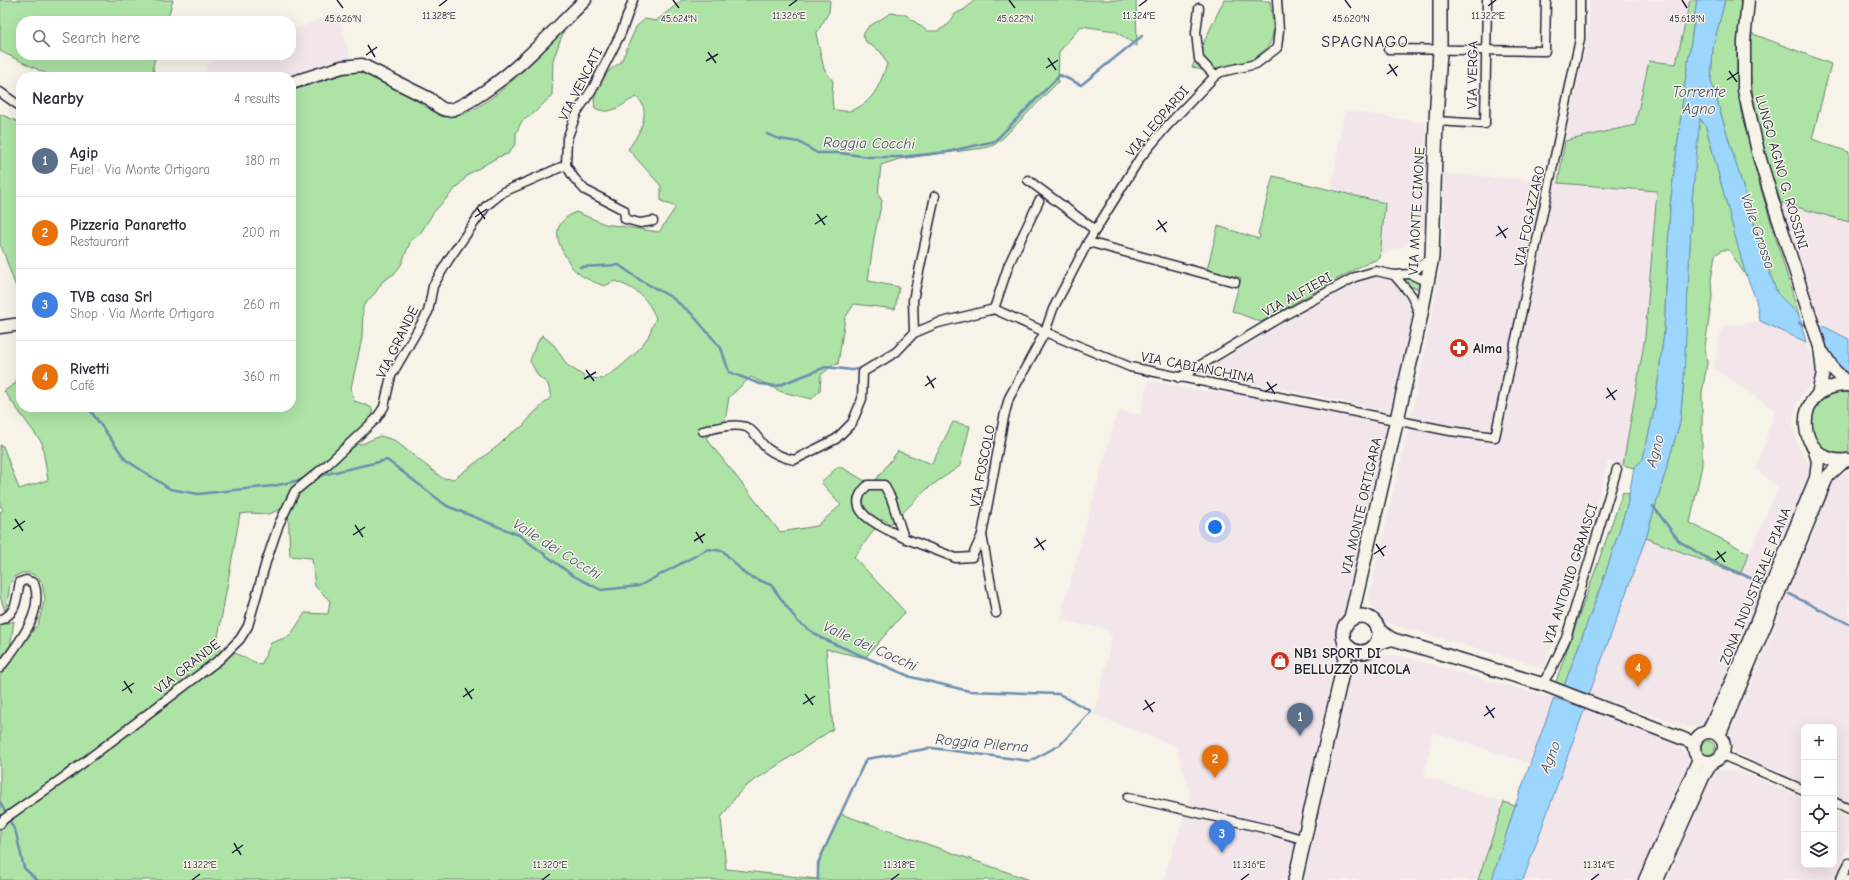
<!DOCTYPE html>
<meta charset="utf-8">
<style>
:root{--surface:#fff;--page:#f2f2f3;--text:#2b2b33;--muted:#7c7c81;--line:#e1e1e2;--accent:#0f766e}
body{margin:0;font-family:"Comic Neue",sans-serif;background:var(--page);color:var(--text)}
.controls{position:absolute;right:12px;bottom:12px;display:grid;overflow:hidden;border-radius:8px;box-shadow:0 4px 16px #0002}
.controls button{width:36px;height:36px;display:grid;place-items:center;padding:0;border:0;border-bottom:1px solid var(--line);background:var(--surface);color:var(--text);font:20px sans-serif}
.you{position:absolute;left:1215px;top:527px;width:14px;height:14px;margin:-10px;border:3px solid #fff;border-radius:50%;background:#1a73e8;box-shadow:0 0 0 6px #1a73e833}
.badge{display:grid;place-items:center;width:26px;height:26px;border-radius:50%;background:var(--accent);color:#fff;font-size:13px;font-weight:700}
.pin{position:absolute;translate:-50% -33px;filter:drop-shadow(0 1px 2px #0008)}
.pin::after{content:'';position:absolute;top:21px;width:14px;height:12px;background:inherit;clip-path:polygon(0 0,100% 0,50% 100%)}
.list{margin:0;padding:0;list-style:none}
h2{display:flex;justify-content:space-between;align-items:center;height:52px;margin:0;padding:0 16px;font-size:17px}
h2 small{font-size:13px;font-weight:400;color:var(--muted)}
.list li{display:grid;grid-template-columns:26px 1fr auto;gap:12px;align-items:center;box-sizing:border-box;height:72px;padding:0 16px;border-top:1px solid var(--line)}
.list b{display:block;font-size:15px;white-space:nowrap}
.list p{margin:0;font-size:13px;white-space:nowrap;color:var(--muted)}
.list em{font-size:13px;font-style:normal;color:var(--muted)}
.icon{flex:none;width:22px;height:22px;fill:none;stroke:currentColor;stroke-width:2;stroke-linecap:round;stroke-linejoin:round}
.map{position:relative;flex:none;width:1849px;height:880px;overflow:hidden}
.search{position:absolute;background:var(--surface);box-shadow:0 4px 16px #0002;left:16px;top:16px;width:280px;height:44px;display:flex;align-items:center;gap:10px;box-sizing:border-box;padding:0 14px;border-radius:16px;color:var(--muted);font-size:15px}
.panel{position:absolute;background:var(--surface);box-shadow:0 4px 16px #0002;left:16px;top:72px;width:280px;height:340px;border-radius:16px}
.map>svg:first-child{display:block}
.built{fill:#f3e6eb}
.green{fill:#ade4a6;stroke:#688370;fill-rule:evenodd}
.water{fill:#9cd6fd;stroke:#6b8eaf}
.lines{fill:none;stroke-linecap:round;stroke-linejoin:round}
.stream{stroke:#6b8eaf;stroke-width:2.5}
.street-casing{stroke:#22223b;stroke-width:11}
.secondary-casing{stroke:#22223b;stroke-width:15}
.primary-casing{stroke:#22223b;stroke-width:16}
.street{stroke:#f7f3e8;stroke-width:8}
.secondary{stroke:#f7f3e8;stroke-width:12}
.primary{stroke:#f7f3e8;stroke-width:13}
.ticks{fill:none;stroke:#22223b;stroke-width:1.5}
.labels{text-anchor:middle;stroke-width:3;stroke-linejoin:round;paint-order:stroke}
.street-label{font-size:14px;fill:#22223b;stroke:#f7f3e8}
.poi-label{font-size:14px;font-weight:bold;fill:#22223b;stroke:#f7f3e8;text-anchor:start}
.water-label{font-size:15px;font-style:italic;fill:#404f6c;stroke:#f7f3e8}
.quarter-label{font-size:16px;letter-spacing:1px;fill:#22223b;stroke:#f7f3e8}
.ticks-label{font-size:10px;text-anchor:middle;fill:#22223b;stroke:#f7f3e8;stroke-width:3;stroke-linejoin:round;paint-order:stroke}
</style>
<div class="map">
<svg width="1849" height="880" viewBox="0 0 1849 880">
<rect width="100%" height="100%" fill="#f7f3e8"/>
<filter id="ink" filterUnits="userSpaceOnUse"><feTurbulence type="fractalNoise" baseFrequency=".025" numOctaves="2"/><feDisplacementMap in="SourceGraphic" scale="8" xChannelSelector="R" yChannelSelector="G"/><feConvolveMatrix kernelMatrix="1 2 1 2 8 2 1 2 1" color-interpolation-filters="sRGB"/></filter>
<g filter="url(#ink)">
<g class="built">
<path d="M1589,0H1690L1676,65L1649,61L1635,126L1565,141L1582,65L1589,24Z"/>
<path d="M337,12L351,59L291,77H206L207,64L230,55H291V31Z"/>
<path d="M1345,110L1426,123V224L1418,234L1401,247L1392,250L1380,258L1385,203L1330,194Z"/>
<path d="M1444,173L1657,191L1645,337L1623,465L1608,461L1580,568L1544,668L1383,622L1368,600L1411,418L1438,281L1444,240Z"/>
<path d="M1779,202L1849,222V339L1819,324Z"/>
<path d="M1368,276L1390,279L1400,287L1416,306L1393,413L1318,396L1199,374L1339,289Z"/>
<path d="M1760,321L1806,342L1818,380L1809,387L1798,401L1793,417V427L1797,443L1806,458L1812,464L1813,479L1784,538L1705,727H1688L1589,695L1646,538L1740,575L1778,488L1756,469L1775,411L1714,368L1722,327Z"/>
<path d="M1148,380L1188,389L1259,397L1391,426L1349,600L1286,880H1163L1191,796L1176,746L1094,715L1112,637L1106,629L1061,620L1063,607L1117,412L1121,411L1140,415Z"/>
<path d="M1849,471V804L1834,797V727H1804V783L1736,753L1726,741L1776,624L1786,593L1810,542L1833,483L1842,474Z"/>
<path d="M1379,655H1397L1554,698L1531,764L1433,732L1424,776L1504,802L1478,880H1304L1352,666Z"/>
<path d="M1585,708L1676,744L1688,755V768L1639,880H1523Z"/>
<path d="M1714,770L1741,771L1804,799V865H1834V812L1849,818V842L1840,866L1831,880H1667Z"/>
</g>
<g class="green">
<path d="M0,0H173L167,21H21V55H156L153,66L154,77H53L0,51Z"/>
<path d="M682,0H830L829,12L816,34L824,69L833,81L832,96L833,109C838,110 844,112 849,111C872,105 880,85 887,64L881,52L866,42L863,35L868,27L891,13L906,15L927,31H938L949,24L955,14L965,9L975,0H1136L1137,46L1115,31L1081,26L1059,52L1058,82L1004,137L994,145L984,148L899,159L881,165L878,194L882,201L874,238L868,281L899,287L895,309L854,304L845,318L838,364L833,365L821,375L820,390L812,399L782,392L751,377L729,397L725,421L706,438L780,532L817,526L841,505L821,482L839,466L872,485L898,451L932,464L953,422L970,426L960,466L928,488L891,524L882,519L854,557L905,612L865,658L826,649L833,729L746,786L737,795L721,818L726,869L817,879L820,857L841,814L1030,880H0V676L38,624L45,599L42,583L38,577L30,573H22L14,577L10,584L6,611H5L0,596V512L3,510L0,505V445L3,446L19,489L48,480L42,443L4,391L16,383L21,387V407H291V91L353,71C373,72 394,87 411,97C421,103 434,114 446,116C478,123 542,52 564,30L553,60L552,95L533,114L522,121L516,133V143L508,154L498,157L469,174L433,213L420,234L411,240L401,265L394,274L383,281L375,293L363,306L362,338L351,388L354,401L366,405L372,408L373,420L348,444H362L380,436L394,440L442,478L454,479L499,445L510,434L523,426L532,415L551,397L548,384L538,376L530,361L535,347L542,335L554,345L567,365L587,378L603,379L619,368L635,354L648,337L656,318C646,296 638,290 615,281L604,286C594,282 585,279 577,272C572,269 569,262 566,257C554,238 553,222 576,212L605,224L659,232L676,207L661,201V186L628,149C638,137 654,109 636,97C622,104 611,117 595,108L594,100L600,82L610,70L621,62L636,27L645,19L656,21ZM288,506L290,556L312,558L315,586L330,601L328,614L305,613L290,636L271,643L261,665L226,649L216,648L240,514L248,513L269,514Z"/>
<path d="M1224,0L1270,1C1272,24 1280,42 1257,56C1253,59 1248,62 1243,64C1229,67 1226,65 1211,73L1192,67Z"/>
<path d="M1690,0H1697L1685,83L1670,206L1664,332L1655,406L1643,460L1634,468L1623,465L1645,337L1657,191L1558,183L1565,141L1635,125L1649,61L1676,64Z"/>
<path d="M1725,0H1741L1737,48V74L1741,111L1760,186L1799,315L1777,293L1765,260L1711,81L1713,47Z"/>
<path d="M1751,33L1831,64L1812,139L1849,152V222L1779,202C1764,146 1745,92 1751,33Z"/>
<path d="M0,114L21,123V301L2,248L0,246Z"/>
<path d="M1699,118L1706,127L1746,276L1729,250H1722L1715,255L1711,280L1712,297L1705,347L1707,363L1702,393V465L1690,523L1749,553L1740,575L1646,538L1680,422L1683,391L1692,201Z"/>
<path d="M1273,176L1385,203L1380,258L1359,267L1261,322L1232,311L1241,278L1220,273L1217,276L1206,274L1218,226L1259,239L1260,235L1258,234Z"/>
<path d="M1406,277L1418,281L1421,288C1412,290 1408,283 1402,278Z"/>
<path d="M1838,392L1849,393V453C1806,458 1796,405 1838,392Z"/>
<path d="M1623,492L1629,494L1627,506L1606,572L1564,686L1555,684Z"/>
<path d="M14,621L10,648L0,659V624H7Z"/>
<circle cx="1708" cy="748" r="7"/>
<path d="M1504,802L1515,806L1492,880H1478Z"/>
</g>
<g class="water">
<path d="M1697,0H1725L1713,47L1711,81L1765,260L1777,293L1799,315L1806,342L1760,321L1756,300L1744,269L1706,127L1700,118L1692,201L1684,378L1680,422L1646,538L1589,695L1564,686L1606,572L1627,506L1634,468L1643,459L1655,406L1664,332L1670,206L1685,83Z"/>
<path d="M1819,324L1849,339V375C1829,362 1827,345 1819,324Z"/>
<path d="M1554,698L1585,708L1523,880H1492L1515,806Z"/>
</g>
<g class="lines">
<g class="stream">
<path d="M767,134L779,139L799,142L817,153H840L869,157H901L947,152L995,141L1060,75L1081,85L1142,36"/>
<path d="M580,267L619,265L640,280L671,297L691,313L721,348L729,372L760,384L777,386L826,367L852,370L865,368"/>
<path d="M984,315L999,314"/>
<path d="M1799,323L1809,327"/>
<path d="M17,380L21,382"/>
<path d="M83,407L90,410L126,460L170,489L198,494L273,486L305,479"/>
<path d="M318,476L387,460L447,506L519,535L572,575L601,590L639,586L708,549L723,551L746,575L771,585L798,622L821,638L911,677L969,691L1059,694L1091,711L1060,745L1030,761L932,748L866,759L818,863V880"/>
<path d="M1653,506L1679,541L1710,560L1764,584"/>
<path d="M1789,594L1849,624"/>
<path d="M0,802L16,833L24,868L37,880"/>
</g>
<g class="street-casing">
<g id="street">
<path d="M633,0L621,33L593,88L577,112L567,139L566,165L574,178L585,190L624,210L625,219L640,223L653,221"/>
<path d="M1199,8L1196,33L1199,59L1215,76"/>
<path d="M1388,49L1545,51L1546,0"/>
<path d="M0,92L21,107"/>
<path d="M1436,121L1485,124L1487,0"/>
<path d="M1028,180L1095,230"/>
<path d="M1088,242L1235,282"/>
<path d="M1410,274L1428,282"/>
<path d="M1394,275L1412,296L1419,314"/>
<path d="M994,309L1009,264L1039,201"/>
<path d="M914,333L913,300L935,196"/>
<path d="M1179,378L1274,321L1355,277L1376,271L1394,275L1410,274L1432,257"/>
<path d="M703,431C716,428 733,423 746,427C756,431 760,444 768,449C776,455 785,458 794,460L836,439L852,423L862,399L863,372L896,352L914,333L938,323L994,309L1045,332L1130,367L1450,431L1495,437L1580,39V0"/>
<path d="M904,538C885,528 838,512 868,485H884L891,498L904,538L956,558L972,557L982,535"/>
<path d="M996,613L982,535L1004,417L1009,398L1045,332L1053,309L1088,242L1140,158L1167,126L1215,76L1221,72L1256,64L1277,48L1279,30L1277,0"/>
<path d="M0,620C18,613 16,598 20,582L26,580L34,583C45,613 17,645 0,668"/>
<path d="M1542,684L1551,670L1566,638L1617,469"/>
<path d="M1722,755L1804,790"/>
<path d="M1128,797L1268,829L1305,840"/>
<path d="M1834,802L1849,809"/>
<path d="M0,824L4,819L67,775L220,659L240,639L248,626L266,562L279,524L295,491L328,464L376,419L384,407L391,376L428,312L433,286L449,259L486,206L503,192L566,165"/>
<path d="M1840,880L1849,863"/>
<path d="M1848,880L1849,879"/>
</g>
</g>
<g class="secondary-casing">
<g id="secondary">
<path d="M1748,0L1744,41V90L1759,156L1772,199L1820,347L1823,373L1818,394"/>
<path d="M291,83L342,67L362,65L430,99C435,104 441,110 448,110C456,110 466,103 473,99C516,73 549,35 585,0"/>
<path d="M0,327L21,324"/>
<path d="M1823,353L1834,370L1849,385"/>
<path d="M1848,460C1796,468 1787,383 1849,385"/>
<path d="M1379,630L1392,639L1542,684L1694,743"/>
<path d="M1376,644L1392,639"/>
<path d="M1708,732L1736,672L1816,478L1818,461L1814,448"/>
<circle cx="1709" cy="747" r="15"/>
<path d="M1719,736L1825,482L1828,476L1844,461"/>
<path d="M1645,880L1699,759"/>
<path d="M1657,880L1703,777L1712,762"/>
</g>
</g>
<g class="primary-casing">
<g id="primary">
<circle cx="1361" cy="634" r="18"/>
<path d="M1351,618L1419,324L1432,257L1436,121L1440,51V0"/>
<path d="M1295,880L1345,660V643"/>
</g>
</g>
<use href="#street" class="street"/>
<use href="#secondary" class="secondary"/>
<use href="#primary" class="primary"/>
</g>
</g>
<path class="ticks" d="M337,0L343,8M673,0L679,8M1009,0L1015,8M1345,0L1351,8M1682,0L1687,8M439,6L447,0M789,6L797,0M1139,6L1147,0M1488,6L1496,0M368,45L375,57M708,52L716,63M366,55L377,47M1048,58L1056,70M706,61L718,54M1389,64L1397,76M1046,68L1058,60M1729,71L1737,82M1387,74L1398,66M1727,80L1739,72M477,208L485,219M817,214L825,225M475,217L487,209M1158,220L1166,232M815,224L827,216M1498,226L1506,238M1156,230L1167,222M1496,236L1508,228M586,370L594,381M927,376L934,388M584,379L596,372M1267,382L1275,394M925,386L936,378M1607,388L1615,400M1265,392L1277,384M1606,398L1617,390M15,519L23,531M355,525L363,537M13,529L25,521M696,532L703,543M353,535L365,527M1036,538L1044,550M694,541L705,534M1376,544L1384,556M1034,548L1046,540M1717,551L1725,562M1374,554L1386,546M1715,560L1726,552M124,681L132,693M465,688L472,699M122,691L134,683M805,694L813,705M463,697L474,689M1145,700L1153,712M803,704L815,696M1486,706L1494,718M1143,710L1155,702M1484,716L1495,708M234,843L241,855M232,853L243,845M192,880L200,874M542,880L550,874M891,880L899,874M1241,880L1249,874M1591,880L1599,874"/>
<defs>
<g id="pharmacy-disc" transform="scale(1)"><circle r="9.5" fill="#c8321e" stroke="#f7f3e8"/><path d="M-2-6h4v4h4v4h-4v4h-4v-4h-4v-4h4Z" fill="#fff"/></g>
<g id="shop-disc" transform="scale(1)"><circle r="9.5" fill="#c8321e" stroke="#f7f3e8"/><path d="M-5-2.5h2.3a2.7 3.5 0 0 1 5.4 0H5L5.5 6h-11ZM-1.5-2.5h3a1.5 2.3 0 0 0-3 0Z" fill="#fff"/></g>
</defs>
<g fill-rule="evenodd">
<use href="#pharmacy-disc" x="1459" y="348"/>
<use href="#shop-disc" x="1280" y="661"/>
</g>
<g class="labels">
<g class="street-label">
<text transform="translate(1472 75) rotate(-89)" y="5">VIA VERGA</text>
<text transform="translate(580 84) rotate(-63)" y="5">VIA VENCATI</text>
<text transform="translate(1157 121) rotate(-49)" y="5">VIA LEOPARDI</text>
<text transform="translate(1782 172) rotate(74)" y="5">LUNGO AGNO G. ROSSINI</text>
<text transform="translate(1416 211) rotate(-87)" y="5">VIA MONTE CIMONE</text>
<text transform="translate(1529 216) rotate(-78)" y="5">VIA FOGAZZARO</text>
<text transform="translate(1297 294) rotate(-29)" y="5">VIA ALFIERI</text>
<text transform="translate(397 342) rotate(-64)" y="5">VIA GRANDE</text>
<text transform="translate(1198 367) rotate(11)" y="5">VIA CABIANCHINA</text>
<text transform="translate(982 466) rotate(-79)" y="5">VIA FOSCOLO</text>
<text transform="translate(1361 506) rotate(-77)" y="5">VIA MONTE ORTIGARA</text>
<text transform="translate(1570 574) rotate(-72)" y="5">VIA ANTONIO GRAMSCI</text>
<text transform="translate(1755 586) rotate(-68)" y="5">ZONA INDUSTRIALE PIANA</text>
<text transform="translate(187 666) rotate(-38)" y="5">VIA GRANDE</text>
</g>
<g class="poi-label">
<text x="1473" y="353">Alma</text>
<text x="1294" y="658">NB1 SPORT DI<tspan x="1294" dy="16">BELLUZZO NICOLA</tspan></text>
</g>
<g class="water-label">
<text x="1699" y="97">Torrente<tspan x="1699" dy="17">Agno</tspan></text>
<text transform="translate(869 143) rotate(1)" y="5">Roggia Cocchi</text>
<text transform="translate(1758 231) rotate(71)" y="5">Valle Grossa</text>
<text transform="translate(1655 451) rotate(-75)" y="5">Agno</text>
<text transform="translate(557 549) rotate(32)" y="5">Valle dei Cocchi</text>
<text transform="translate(870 646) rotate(24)" y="5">Valle dei Cocchi</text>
<text transform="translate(982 743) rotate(5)" y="5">Roggia Pilerna</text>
<text transform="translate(1550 757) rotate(-68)" y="5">Agno</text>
</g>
<g class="quarter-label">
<text x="1365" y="47">SPAGNAGO</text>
</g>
</g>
<g class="ticks-label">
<text x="439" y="19">11.328°E</text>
<text x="789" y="19">11.326°E</text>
<text x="1139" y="19">11.324°E</text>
<text x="1488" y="19">11.322°E</text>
<text x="343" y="22">45.626°N</text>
<text x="679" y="22">45.624°N</text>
<text x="1015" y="22">45.622°N</text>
<text x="1351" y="22">45.620°N</text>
<text x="1687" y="22">45.618°N</text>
<text x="200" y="868">11.322°E</text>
<text x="550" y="868">11.320°E</text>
<text x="899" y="868">11.318°E</text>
<text x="1249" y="868">11.316°E</text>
<text x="1599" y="868">11.314°E</text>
</g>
</svg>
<div class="controls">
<button>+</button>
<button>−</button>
<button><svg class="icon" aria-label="locate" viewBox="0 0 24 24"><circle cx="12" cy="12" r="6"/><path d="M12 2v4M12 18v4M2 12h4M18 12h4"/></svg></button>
<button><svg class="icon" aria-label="layers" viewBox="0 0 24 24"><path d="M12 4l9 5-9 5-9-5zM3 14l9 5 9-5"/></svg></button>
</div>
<div class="you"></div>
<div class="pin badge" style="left:1300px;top:736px;background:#5c6f8a">1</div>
<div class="pin badge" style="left:1215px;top:778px;background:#e8710a">2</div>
<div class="pin badge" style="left:1222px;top:853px;background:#3f7fe0">3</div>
<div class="pin badge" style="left:1638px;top:687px;background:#e8710a">4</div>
<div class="search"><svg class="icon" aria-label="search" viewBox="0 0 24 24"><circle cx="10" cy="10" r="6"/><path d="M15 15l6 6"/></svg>Search here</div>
<section class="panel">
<h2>Nearby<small>4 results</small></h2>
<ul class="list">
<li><span class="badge" style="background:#5c6f8a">1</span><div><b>Agip</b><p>Fuel · Via Monte Ortigara</p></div><em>180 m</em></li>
<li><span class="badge" style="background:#e8710a">2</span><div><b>Pizzeria Panaretto</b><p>Restaurant</p></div><em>200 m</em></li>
<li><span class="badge" style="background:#3f7fe0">3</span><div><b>TVB casa Srl</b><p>Shop · Via Monte Ortigara</p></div><em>260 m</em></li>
<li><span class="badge" style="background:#e8710a">4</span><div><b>Rivetti</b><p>Café</p></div><em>360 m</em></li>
</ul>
</section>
</div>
